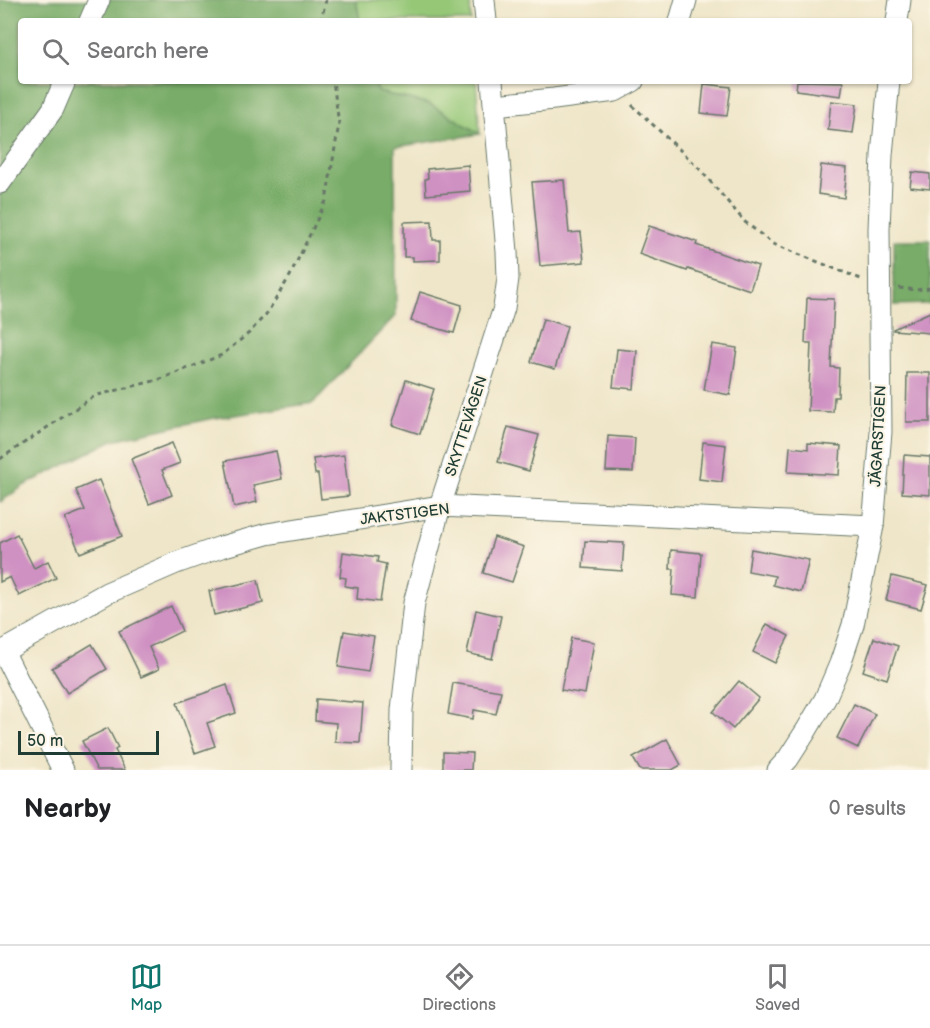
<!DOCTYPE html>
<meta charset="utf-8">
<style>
:root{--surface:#fff;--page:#f2f2f2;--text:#202124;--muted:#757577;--line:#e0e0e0;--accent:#0f766e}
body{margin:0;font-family:"Balsamiq Sans",sans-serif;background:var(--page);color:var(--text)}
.scale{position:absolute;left:18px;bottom:15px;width:141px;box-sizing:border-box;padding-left:6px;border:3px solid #1f3d34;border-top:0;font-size:16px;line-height:21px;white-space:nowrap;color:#1f3d34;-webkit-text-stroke:4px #fcf5e5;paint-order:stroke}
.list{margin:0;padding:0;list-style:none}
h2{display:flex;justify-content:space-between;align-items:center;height:78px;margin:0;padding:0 24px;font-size:26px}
h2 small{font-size:20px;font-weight:400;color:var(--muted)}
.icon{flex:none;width:33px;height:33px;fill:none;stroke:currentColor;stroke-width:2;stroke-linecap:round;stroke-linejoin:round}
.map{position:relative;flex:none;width:930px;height:770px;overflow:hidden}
.search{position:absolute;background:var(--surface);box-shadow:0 2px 4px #0004;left:18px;right:18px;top:18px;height:66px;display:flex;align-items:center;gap:15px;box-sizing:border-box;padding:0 21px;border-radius:6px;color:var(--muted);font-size:22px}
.sheet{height:174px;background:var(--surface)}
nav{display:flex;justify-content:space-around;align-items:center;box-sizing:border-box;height:84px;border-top:2px solid var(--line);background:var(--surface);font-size:16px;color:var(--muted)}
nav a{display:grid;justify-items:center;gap:3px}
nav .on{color:var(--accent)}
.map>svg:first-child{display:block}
.green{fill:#95c777;stroke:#5a8256;stroke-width:1.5}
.forest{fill:#78ac68;stroke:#4c744e;stroke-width:1.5}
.building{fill:#cf90c2}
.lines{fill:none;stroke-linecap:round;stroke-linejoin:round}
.minor-casing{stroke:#687868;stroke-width:23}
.path{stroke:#687868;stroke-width:3;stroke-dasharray:4.5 4.5;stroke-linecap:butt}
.minor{stroke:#fff;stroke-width:21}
.labels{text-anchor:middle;stroke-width:4.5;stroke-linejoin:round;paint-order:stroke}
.street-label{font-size:15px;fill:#1f3d34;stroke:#fcf5e5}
</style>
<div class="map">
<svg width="930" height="770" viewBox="0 0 930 770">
<rect width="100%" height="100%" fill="#fcf5e5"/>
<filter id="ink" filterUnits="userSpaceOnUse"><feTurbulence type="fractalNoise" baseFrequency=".0167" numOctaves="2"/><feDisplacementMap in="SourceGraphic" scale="12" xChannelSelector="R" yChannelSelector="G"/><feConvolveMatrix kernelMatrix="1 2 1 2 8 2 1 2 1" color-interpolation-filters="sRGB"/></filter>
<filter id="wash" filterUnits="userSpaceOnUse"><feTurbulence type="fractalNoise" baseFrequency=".008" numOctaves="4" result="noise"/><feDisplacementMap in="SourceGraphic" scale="24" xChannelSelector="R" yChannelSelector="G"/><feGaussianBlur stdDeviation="1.35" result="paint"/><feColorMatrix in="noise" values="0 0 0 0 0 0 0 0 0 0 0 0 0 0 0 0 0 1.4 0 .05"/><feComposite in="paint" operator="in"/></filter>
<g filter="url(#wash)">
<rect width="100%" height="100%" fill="#efe6c9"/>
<g class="green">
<path d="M356,0H470L471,21H360Z"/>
<path d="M375,81H476L480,134L430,104L378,92Z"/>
</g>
<g class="forest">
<path d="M0,0H356L360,21H21V81H375L378,92L430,104L480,134L395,147L396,315L313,403L209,419L113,440L25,485L0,502Z"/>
<path d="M894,240H930V304L894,305Z"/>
</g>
<g id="blocks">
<g class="building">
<path d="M797,81L843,82L841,96L796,90Z"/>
<path d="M704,84L731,87L727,116L701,113Z"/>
<path d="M831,101L857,104L853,133L828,130Z"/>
<path d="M468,165L470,191L426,195L425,179L428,178L427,169Z"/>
<path d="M821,165L847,168L844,198L818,194Z"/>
<path d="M912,172L930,174V189L910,187Z"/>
<path d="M564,180L569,233L581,232L584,262L540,266L532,182Z"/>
<path d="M432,221L433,240H440V260L413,261V257H404V222Z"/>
<path d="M649,226L697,242L696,245L758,266L750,290L688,269L687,271L639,254Z"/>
<path d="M420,292L462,305L454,333L411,321Z"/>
<path d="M807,298L834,299L831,367L839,368L838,397H834L833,412L808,411L811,343H805Z"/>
<path d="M930,312V333L893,330V329Z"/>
<path d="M543,319L567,326L555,369L531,362Z"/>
<path d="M712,344L737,348L730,395L704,390Z"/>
<path d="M617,349L637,351L634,389L613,387Z"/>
<path d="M907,373H930V422H906Z"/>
<path d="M406,380L434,389L420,434L392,425Z"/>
<path d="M508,427L539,435L529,471L498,462Z"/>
<path d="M608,436L635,438L633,472L606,471Z"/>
<path d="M703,442L726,445L722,482L699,479Z"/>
<path d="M172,443L180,463L162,470L172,495L149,504L131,459Z"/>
<path d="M808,443L841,446L839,475L788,472L790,447L808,449Z"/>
<path d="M276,451L282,479L253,485L257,502L234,507L225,461Z"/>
<path d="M344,455L349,496L321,499L318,474H315L313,459Z"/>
<path d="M904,455L930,457V495L902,493Z"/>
<path d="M99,480L122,536L80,553L65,518L85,510L76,490Z"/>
<path d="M17,534L34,568L48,561L56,578L19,596L10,577L0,582V543Z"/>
<path d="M494,537L524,547L512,582L483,573Z"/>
<path d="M585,541L624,543L622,571L583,568Z"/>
<path d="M751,549L809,560L801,592L773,585L775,576L748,571Z"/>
<path d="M671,550L701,553L698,597L672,595L674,569H670Z"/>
<path d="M343,552L378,557L377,562L386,564L380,602L357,599L358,588L345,586L346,578L340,577Z"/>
<path d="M892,576L928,585L921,609L886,600Z"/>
<path d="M258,580L263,603L214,615L209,591Z"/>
<path d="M171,606L182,631L149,647L159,669L141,677L119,631Z"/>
<path d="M476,610L501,616L492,659L467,653Z"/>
<path d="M767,624L789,636L775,663L753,652Z"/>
<path d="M344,631L374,636L368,672L338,667Z"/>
<path d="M571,638L594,642L585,694L561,690Z"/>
<path d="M874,638L898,646L887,679L863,671Z"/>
<path d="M92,644L107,669L67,693L52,668Z"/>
<path d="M739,681L759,698L733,729L713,712Z"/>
<path d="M453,683L501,691L496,714L474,710L473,719L448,714Z"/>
<path d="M227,685L236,713L207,723L215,746L195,753L177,703Z"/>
<path d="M316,699L363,703L360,743L335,742L336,723L315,721Z"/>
<path d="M854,704L875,714L858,748L837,738Z"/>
<path d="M108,728L118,748L115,750L125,770H97L82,741Z"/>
<path d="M667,739L681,765L672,770H640L633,758Z"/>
<path d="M443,752L472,753L471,770H443Z"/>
</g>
</g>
</g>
<g filter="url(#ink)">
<use href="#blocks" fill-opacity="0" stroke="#687868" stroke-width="1.5"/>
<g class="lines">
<g class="minor-casing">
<g id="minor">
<path d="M484,0L486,21"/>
<path d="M90,21L99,0"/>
<path d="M680,21L686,0"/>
<path d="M897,21L900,0"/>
<path d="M495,105L554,99L615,91L633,81"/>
<path d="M0,183L53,109L65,81"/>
<path d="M3,651L63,770"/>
<path d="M0,653L107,593L176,563L221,547L267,534L440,506L873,526"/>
<path d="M401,770L402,710L414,603L440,506L504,308L508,278L507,252L492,81"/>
<path d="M778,770L788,759L806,731L825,699L840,664L853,625L873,526L881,432L879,229L882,155L889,81"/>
</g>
</g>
<g class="path">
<path d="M321,21L326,0"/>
<path d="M632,105L697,166L745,222L773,244L861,279"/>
<path d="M899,288L916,290L930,288"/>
<path d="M0,459L94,396L158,380L222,355L249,333L267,313L290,276L326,201L339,124L333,81"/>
</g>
<use href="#minor" class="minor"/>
</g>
</g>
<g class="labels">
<g class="street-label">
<text transform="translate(466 426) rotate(-72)" y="5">SKYTTEVÄGEN</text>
<text transform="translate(878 436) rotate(-87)" y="5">JÄGARSTIGEN</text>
<text transform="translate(405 514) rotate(-7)" y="5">JAKTSTIGEN</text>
</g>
</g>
</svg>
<div class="scale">50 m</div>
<div class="search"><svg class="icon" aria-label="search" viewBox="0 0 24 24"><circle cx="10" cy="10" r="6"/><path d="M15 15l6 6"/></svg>Search here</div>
</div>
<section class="sheet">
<h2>Nearby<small>0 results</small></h2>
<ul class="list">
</ul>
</section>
<nav>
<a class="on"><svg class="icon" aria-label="map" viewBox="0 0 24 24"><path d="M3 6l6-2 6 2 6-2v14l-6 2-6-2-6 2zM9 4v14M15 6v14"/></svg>Map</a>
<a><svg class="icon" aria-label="directions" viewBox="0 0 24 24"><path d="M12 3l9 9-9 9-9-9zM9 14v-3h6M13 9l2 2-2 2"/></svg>Directions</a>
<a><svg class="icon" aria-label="saved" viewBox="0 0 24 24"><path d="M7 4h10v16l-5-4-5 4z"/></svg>Saved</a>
</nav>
